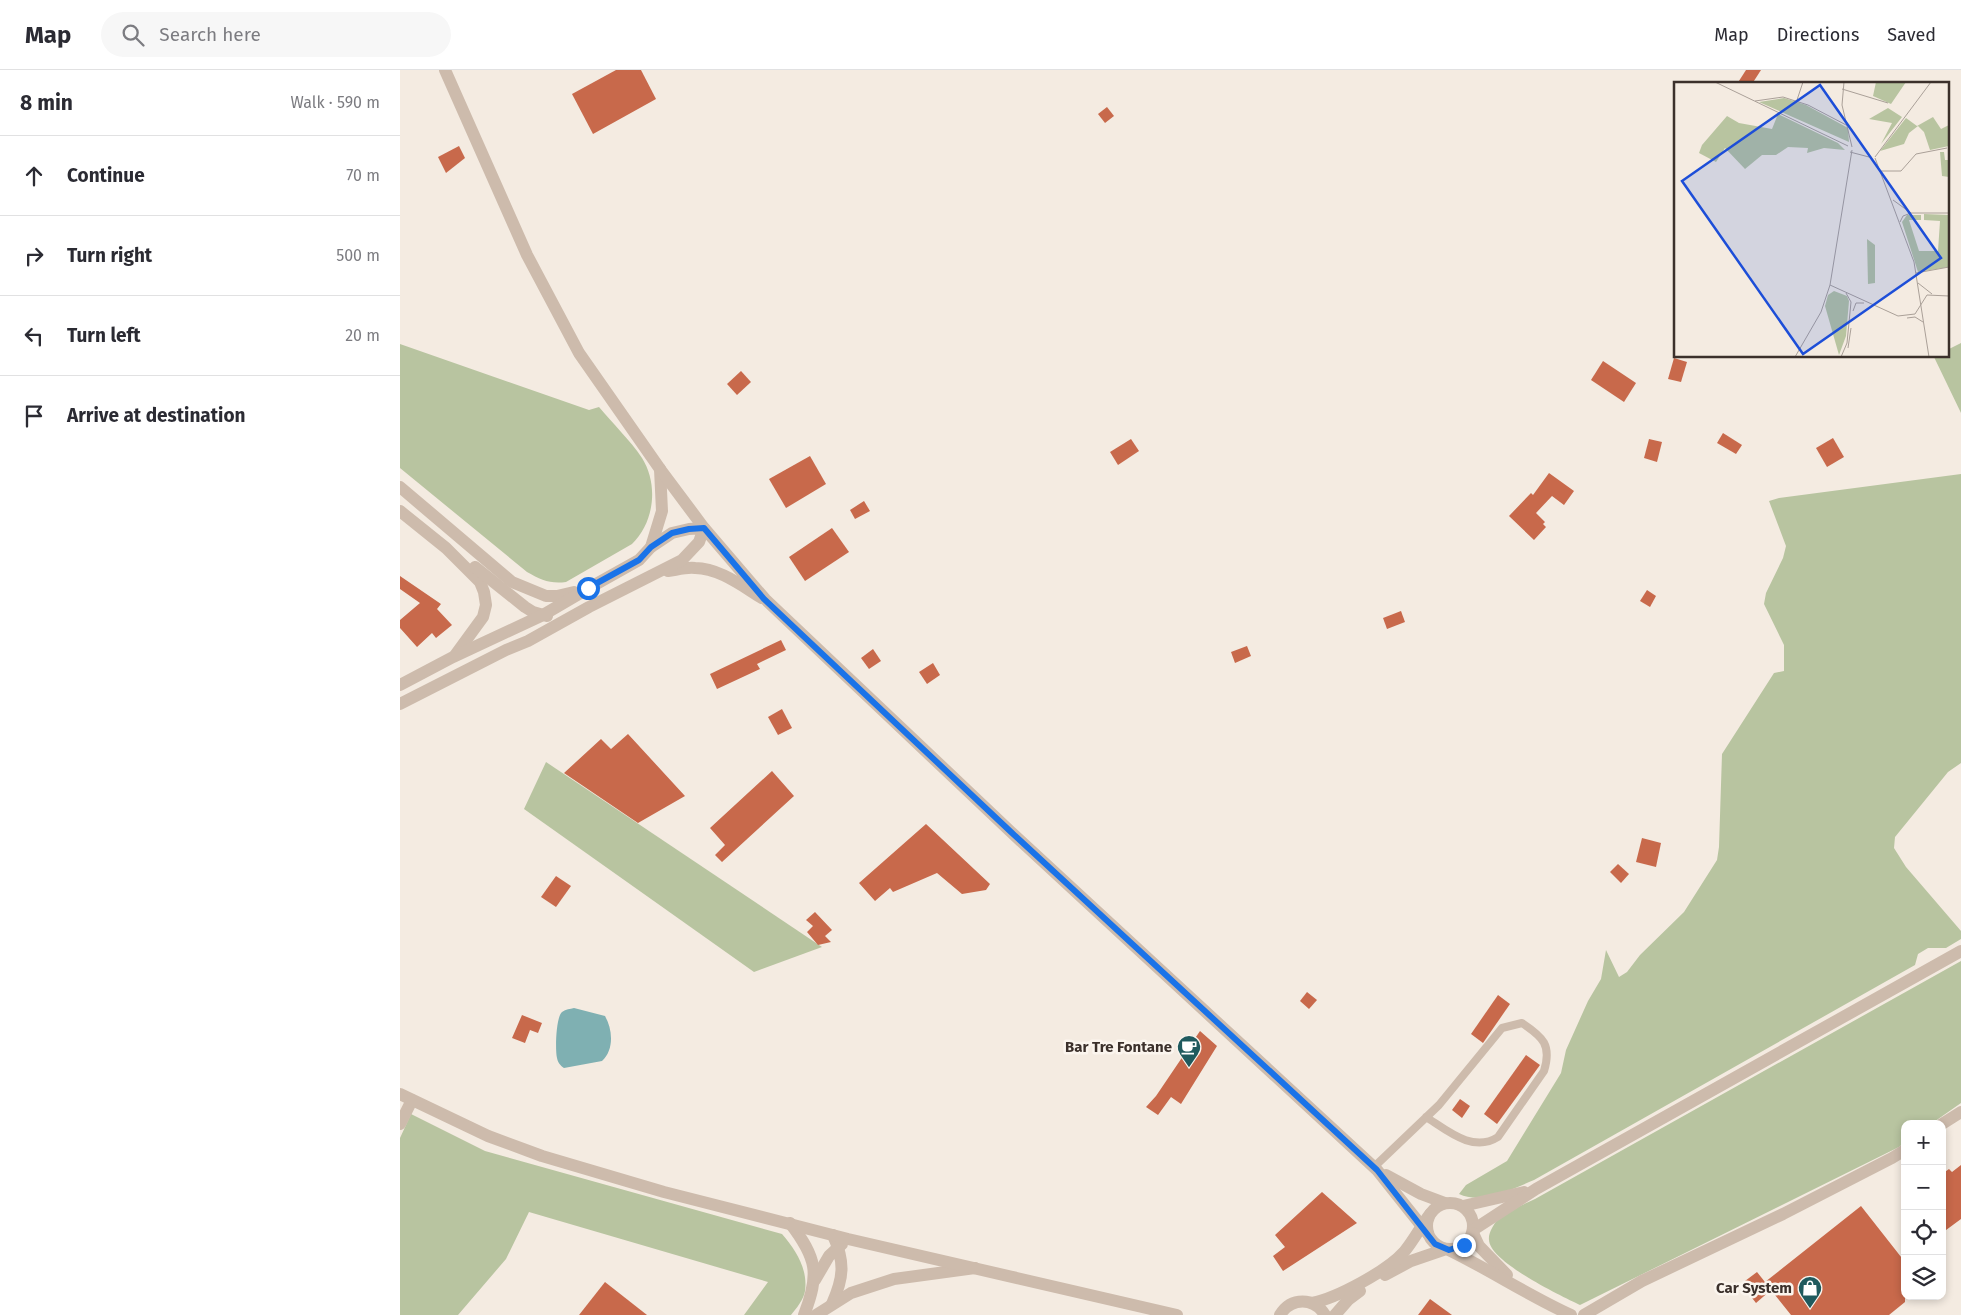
<!DOCTYPE html>
<meta charset="utf-8">
<style>
:root{--surface:#fff;--page:#f7f7f7;--text:#2b2b33;--muted:#7c7c81;--line:#e1e1e2}
body{margin:0;font-family:"Fira Sans",sans-serif;background:var(--page);color:var(--text)}
.controls{position:absolute;right:15px;bottom:15px;display:grid;overflow:hidden;border-radius:10px;box-shadow:0 2px 8px #0003}
.controls button{width:45px;height:45px;display:grid;place-items:center;padding:0;border:0;border-bottom:1px solid var(--line);background:var(--surface);color:var(--text);font:25px sans-serif}
.stop{position:absolute;width:15px;height:15px;margin:-11px;border:4px solid #1a73e8;border-radius:50%;background:#fff}
.stop.end{background:#1a73e8;border-color:#fff;box-shadow:0 1px 5px #0008}
.list{margin:0;padding:0;list-style:none}
h2{display:flex;justify-content:space-between;align-items:center;height:65px;margin:0;padding:0 20px;font-size:21px}
h2 small{font-size:16px;font-weight:400;color:var(--muted)}
.list li{display:grid;grid-template-columns:32px 1fr auto;gap:15px;align-items:center;box-sizing:border-box;height:80px;padding:0 20px;border-top:1px solid var(--line)}
.list b{display:block;font-size:19px;white-space:nowrap}
.list em{font-size:16px;font-style:normal;color:var(--muted)}
.icon{flex:none;width:28px;height:28px;fill:none;stroke:currentColor;stroke-width:2;stroke-linecap:round;stroke-linejoin:round}
.map{position:relative;flex:none;width:1561px;height:1245px;overflow:hidden}
header{display:flex;align-items:center;gap:30px;box-sizing:border-box;height:70px;padding:0 25px;background:var(--surface);border-bottom:1px solid var(--line)}
header strong{font-size:24px}
nav{display:flex;gap:28px;margin-inline-start:auto;font-size:18px}
.search{width:350px;height:45px;background:var(--page);display:flex;align-items:center;gap:12px;box-sizing:border-box;padding:0 18px;border-radius:28px;color:var(--muted);font-size:19px}
main{display:flex}
aside{flex:1;background:var(--surface)}
.map>svg:first-child{display:block}
.green{fill:#b8c4a0}
.water{fill:#7fb0b2}
.building{fill:#c8694b}
.lines{fill:none;stroke-linecap:round;stroke-linejoin:round}
.service{stroke:#cdbbac;stroke-width:8}
.minor{stroke:#cdbbac;stroke-width:12}
.tertiary{stroke:#cdbbac;stroke-width:12}
.route{stroke:#1a73e8;stroke-width:6}
.labels{text-anchor:middle;stroke-width:5;stroke-linejoin:round;paint-order:stroke}
.poi-label{font-size:15px;font-weight:bold;fill:#3b302b;stroke:#fbf5ee;text-anchor:end}
.inset-road{fill:none;stroke:#aaa098;stroke-width:1}
.view{fill:#1d4ed8;fill-opacity:0.15;stroke:#1d4ed8;stroke-width:2.5}
.inset-edge{fill:none;stroke:#3b302b;stroke-width:2.5}
</style>
<header>
<strong>Map</strong>
<div class="search"><svg class="icon" aria-label="search" viewBox="0 0 24 24"><circle cx="10" cy="10" r="6"/><path d="M15 15l6 6"/></svg>Search here</div>
<nav><a>Map</a><a>Directions</a><a>Saved</a></nav>
</header>
<main>
<aside>
<h2>8 min<small>Walk · 590 m</small></h2>
<ul class="list">
<li><svg class="icon" aria-label="ahead" viewBox="0 0 24 24"><path d="M12 20V5M6 11l6-6 6 6"/></svg><div><b>Continue</b></div><em>70 m</em></li>
<li><svg class="icon" aria-label="right" viewBox="0 0 24 24"><path d="M7 20v-9h11M14 6l5 5-5 5"/></svg><div><b>Turn right</b></div><em>500 m</em></li>
<li><svg class="icon" aria-label="left" viewBox="0 0 24 24"><path d="M17 20v-9H6M10 6l-5 5 5 5"/></svg><div><b>Turn left</b></div><em>20 m</em></li>
<li><svg class="icon" aria-label="arrive" viewBox="0 0 24 24"><path d="M6 21V4h12l-3 4 3 4H6"/></svg><div><b>Arrive at destination</b></div></li>
</ul>
</aside>
<div class="map">
<svg width="1561" height="1245" viewBox="0 0 1561 1245">
<rect width="100%" height="100%" fill="#f4ebe1"/>
<g class="green">
<path d="M1561,273V343L1534,287L1547,286V280Z"/>
<path d="M0,274L189,340L199,337C213,354 230,370 242,388C259,415 254,453 232,474L166,512C150,514 141,510 127,502L0,398Z"/>
<path d="M1561,404V693L1548,702L1495,767L1494,778L1506,797L1561,861V869L1546,878H1528L1518,884L1515,895L1134,1110C1112,1119 1082,1135 1059,1124L1066,1115L1107,1091L1161,1003L1166,980L1188,931L1201,909L1206,880L1219,907L1227,902L1240,885L1284,842L1317,790L1319,777L1322,684L1374,603L1384,601V575L1364,534L1366,523L1383,488L1386,476L1369,431L1379,428Z"/>
<path d="M146,692L422,877L354,902L124,739Z"/>
<path d="M1561,891V1033L1531,1054H1505V1072L1499,1077L1180,1235C1161,1226 1090,1192 1089,1170C1088,1163 1094,1154 1098,1149C1107,1140 1123,1135 1135,1129Z"/>
<path d="M11,1044L85,1081L382,1164C396,1180 408,1199 405,1221C404,1229 396,1239 391,1245H344L368,1212L129,1142L106,1189L58,1245H0V1068Z"/>
</g>
<path class="water" d="M174,938L205,946C213,960 214,980 202,991L164,998C160,995 158,993 157,988C155,980 156,947 162,942C166,939 170,939 174,938Z"/>
<g class="building">
<path d="M216,0H241L256,29L193,64L172,24Z"/>
<path d="M1346,0H1361L1352,14H1337Z"/>
<path d="M707,37L714,46L705,53L698,44Z"/>
<path d="M59,76L65,88L46,103L38,87Z"/>
<path d="M1274,288L1287,292L1281,312L1268,309Z"/>
<path d="M1203,291L1236,313L1224,332L1191,310Z"/>
<path d="M341,301L351,312L337,325L327,314Z"/>
<path d="M1323,363L1342,375L1336,384L1317,373Z"/>
<path d="M1433,368L1444,387L1427,397L1416,378Z"/>
<path d="M731,369L739,381L718,395L710,382Z"/>
<path d="M1249,369L1262,372L1257,392L1244,388Z"/>
<path d="M410,386L426,414L386,438L369,409Z"/>
<path d="M1149,403L1174,421L1164,435L1152,426L1136,443L1145,452L1143,454L1146,457L1134,470L1109,446L1131,423L1133,425Z"/>
<path d="M464,431L470,441L455,449L450,440Z"/>
<path d="M432,458L449,482L405,511L389,487Z"/>
<path d="M0,506L41,534L37,539L52,555L36,568L32,563L17,577L0,558V550L20,533L0,519Z"/>
<path d="M1247,520L1256,526L1250,537L1240,531Z"/>
<path d="M1001,541L1005,552L987,559L983,548Z"/>
<path d="M381,570L386,580L357,594L360,599L317,619L310,604Z"/>
<path d="M847,576L851,586L835,593L831,582Z"/>
<path d="M473,579L481,591L469,599L461,588Z"/>
<path d="M533,593L540,605L527,614L519,602Z"/>
<path d="M382,639L392,658L378,665L368,647Z"/>
<path d="M228,664L285,726L238,753L164,703L201,669L211,679Z"/>
<path d="M372,701L394,726L322,792L315,785L325,775L310,758Z"/>
<path d="M526,754L590,814L586,820L562,824L537,803L493,822L490,818L475,831L459,813Z"/>
<path d="M1242,768L1261,773L1256,797L1236,792Z"/>
<path d="M1218,794L1229,804L1221,813L1210,802Z"/>
<path d="M156,806L171,816L156,837L141,827Z"/>
<path d="M415,842L432,860L425,866L431,872L418,875L407,862L413,856L406,850Z"/>
<path d="M907,922L917,930L909,939L900,931Z"/>
<path d="M1098,925L1110,934L1083,973L1071,964Z"/>
<path d="M122,945L142,953L138,963L130,960L125,973L112,968Z"/>
<path d="M800,961L817,976L781,1034L771,1027L758,1045L746,1037L756,1026Z"/>
<path d="M1126,985L1140,995L1097,1054L1084,1044Z"/>
<path d="M1060,1029L1070,1036L1062,1048L1052,1040Z"/>
<path d="M1561,1095V1149L1542,1163V1104L1549,1099L1552,1102Z"/>
<path d="M922,1122L957,1153L883,1201L873,1186L885,1177L875,1165Z"/>
<path d="M1461,1136L1505,1192V1232L1489,1245H1391L1371,1220L1356,1233L1341,1214L1357,1202L1365,1212Z"/>
<path d="M205,1212L247,1245H179Z"/>
<path d="M1030,1229L1052,1245H1018Z"/>
</g>
<g class="lines">
<path class="service" d="M974,1097L1039,1035L1102,958L1122,953C1143,967 1152,975 1144,1001L1098,1067C1073,1083 1048,1061 1026,1047"/>
<g class="minor">
<path d="M0,417L112,512L146,526H157L174,522"/>
<path d="M0,441L46,478L80,512L84,522L86,535L83,547L56,584"/>
<path d="M251,477L262,441L260,399"/>
<path d="M75,497L125,537L133,542L147,546"/>
<path d="M268,501C276,500 286,497 295,498C319,498 342,516 362,528"/>
<path d="M0,615L53,587L143,545L189,518L239,490L251,477L272,463L289,459L304,458L299,472L282,490L189,537L128,571L106,580L0,634"/>
<path d="M0,1054L12,1030"/>
<path d="M1542,1054L1561,1042"/>
<path d="M390,1153C417,1188 420,1204 404,1245"/>
<path d="M415,1210L429,1186L442,1174"/>
<path d="M432,1234C444,1207 445,1192 433,1165"/>
<path d="M416,1245L451,1223L494,1209L575,1198"/>
<path d="M1184,1245L1242,1211L1383,1144L1492,1088L1505,1080"/>
</g>
<g class="tertiary">
<path d="M45,0L127,185L179,283L260,399L304,458L365,529L611,762L977,1100L1028,1164"/>
<path d="M0,1024L88,1066L142,1086L264,1122L448,1169L777,1245"/>
<path d="M986,1105L1021,1124L1045,1133"/>
<circle cx="1050" cy="1156" r="23"/>
<path d="M1063,1136L1124,1122"/>
<path d="M1073,1160L1136,1119L1561,881"/>
<path d="M1073,1163L1079,1176L1107,1205"/>
<path d="M1049,1180C1090,1200 1129,1226 1171,1245"/>
<path d="M985,1205L1011,1191L1046,1179"/>
<path d="M912,1233C937,1228 987,1201 1004,1182C1014,1170 1021,1156 1030,1144"/>
<path d="M880,1245C891,1227 914,1227 925,1245"/>
<path d="M935,1245L948,1230L960,1221"/>
</g>
</g>
<g class="lines">
<path class="route" d="M188,518L239,490L251,477L272,463L289,459L304,458L364,529L611,762L977,1100L1035,1174L1049,1180L1064,1175"/>
</g>
<defs>
<g id="cafe-pin" transform="scale(1.25)"><path d="M0 17L-7.5 6A9.5 9.5 0 1 1 7.5 6Z" fill="#1f5a5e" stroke="#fbf5ee"/><path d="M-5.5-4.5H6V0H3Q3 3.5 0 3.5H-2.5Q-5.5 3.5-5.5 0ZM3-3.2v2h1.7v-2ZM-6 4.5H4V6H-6Z" fill="#fff"/></g>
<g id="shop-pin" transform="scale(1.25)"><path d="M0 17L-7.5 6A9.5 9.5 0 1 1 7.5 6Z" fill="#1f5a5e" stroke="#fbf5ee"/><path d="M-5-2.5h2.3a2.7 3.5 0 0 1 5.4 0H5L5.5 6h-11ZM-1.5-2.5h3a1.5 2.3 0 0 0-3 0Z" fill="#fff"/></g>
</defs>
<g fill-rule="evenodd">
<use href="#cafe-pin" x="789" y="977"/>
<use href="#shop-pin" x="1410" y="1218"/>
</g>
<g class="labels">
<g class="poi-label">
<text x="772" y="982">Bar Tre Fontane</text>
<text x="1392" y="1223">Car System</text>
</g>
</g>
<g transform="translate(1274 12)">
<rect width="275" height="275" fill="#f4ebe1"/>
<path d="M202,0H232L217,22L199,14ZM110,16L132,23L174,46L175,60L85,20ZM214,26L228,35L207,62L218,41L195,37ZM104,32L164,61L171,68L150,66L133,71L134,66L114,65L102,73H88L71,87L51,66L42,80L25,71L28,63L53,34L65,41L98,47ZM259,35L267,47L275,43V64L256,68L250,50L244,44L235,51L230,62L206,69L232,36L243,44ZM266,70H270L271,78H275V95L268,94ZM250,132L275,133V185L244,190L228,140L233,133H247V138H235L245,169H264L266,139L250,138ZM193,157L201,163V201L194,202ZM160,209L173,214L175,219L172,254L165,273L151,224L154,213Z" fill="#b8c4a0"/>
<path class="inset-road" d="M41,0L174,64M170,0L168,23L178,65M168,7L214,21M123,18L129,0M81,19L109,15L134,23L176,45M176,70L195,75M201,75L257,0M201,76L240,180L255,275M206,89H227L242,72L273,66M219,118L237,131M226,140L229,134L237,131H275M242,191L275,185M244,201L258,212M156,203L224,234L241,232L253,213L275,214M179,229L182,221H190M233,236L241,235L249,240M174,266L177,246M121,275L147,230L156,203L178,68M167,275L173,261L177,220L172,211"/>
<path class="view" d="M146,3L267,176L129,272L8,99Z"/>
<rect width="275" height="275" class="inset-edge"/>
</g>
</svg>
<div class="controls">
<button>+</button>
<button>−</button>
<button><svg class="icon" aria-label="locate" viewBox="0 0 24 24"><circle cx="12" cy="12" r="6"/><path d="M12 2v4M12 18v4M2 12h4M18 12h4"/></svg></button>
<button><svg class="icon" aria-label="layers" viewBox="0 0 24 24"><path d="M12 4l9 5-9 5-9-5zM3 14l9 5 9-5"/></svg></button>
</div>
<div class="stop" style="left:188px;top:518px"></div>
<div class="stop end" style="left:1064px;top:1175px"></div>
</div>
</main>
